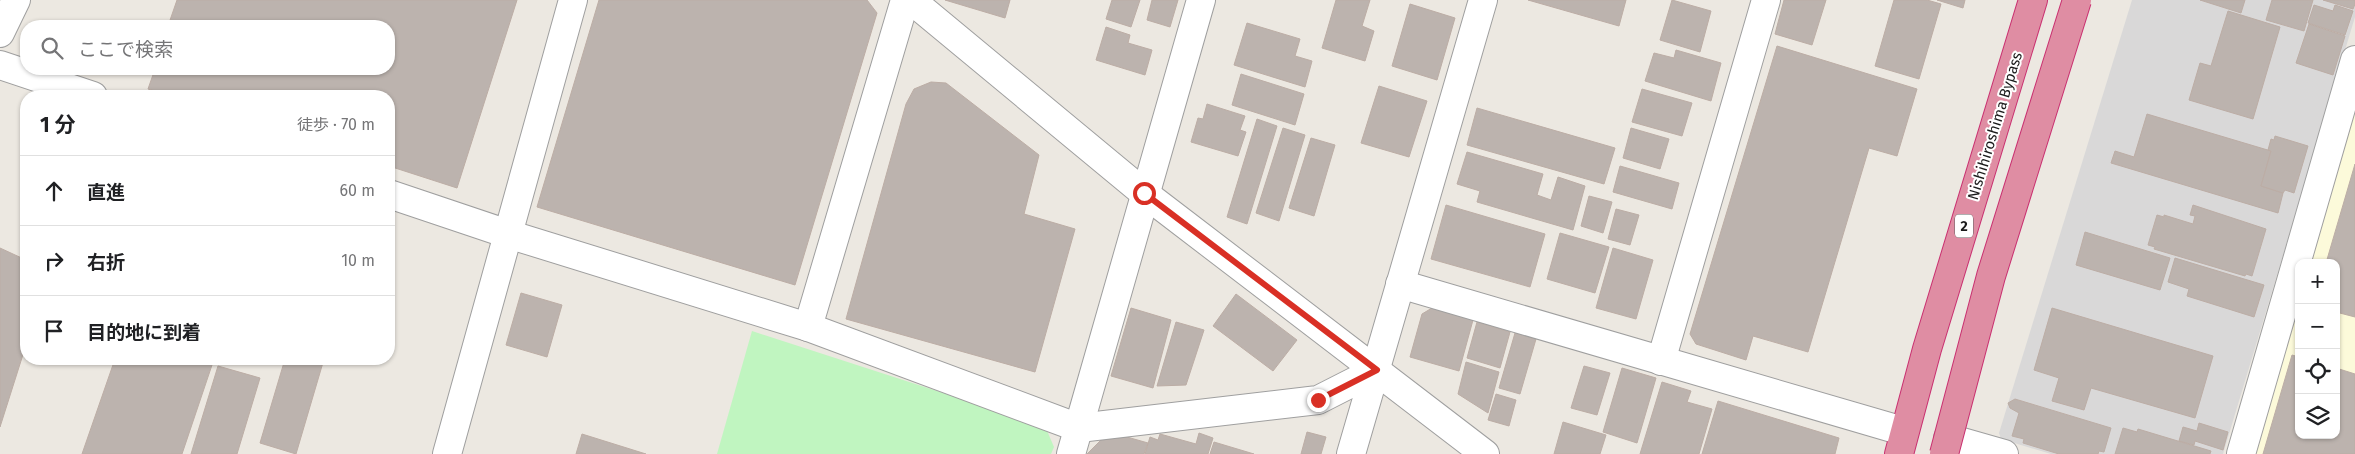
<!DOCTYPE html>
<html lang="ja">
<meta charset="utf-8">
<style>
:root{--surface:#fff;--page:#f6f6f6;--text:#202124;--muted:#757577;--line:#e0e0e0}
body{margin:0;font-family:"Fira Sans","Noto Sans JP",sans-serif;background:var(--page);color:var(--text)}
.controls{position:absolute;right:15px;bottom:15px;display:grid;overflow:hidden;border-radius:10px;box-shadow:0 1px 4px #0004}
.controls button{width:45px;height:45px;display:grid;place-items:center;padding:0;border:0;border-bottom:1px solid var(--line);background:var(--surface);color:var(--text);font:25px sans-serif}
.stop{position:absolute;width:15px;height:15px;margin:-11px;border:4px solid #d93025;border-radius:50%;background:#fff}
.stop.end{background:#d93025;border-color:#fff;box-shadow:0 1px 5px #0008}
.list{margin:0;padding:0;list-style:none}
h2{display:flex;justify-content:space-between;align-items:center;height:65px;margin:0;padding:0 20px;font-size:21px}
h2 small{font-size:16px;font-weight:400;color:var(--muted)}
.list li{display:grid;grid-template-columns:32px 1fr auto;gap:15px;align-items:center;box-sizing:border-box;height:70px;padding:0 20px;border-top:1px solid var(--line)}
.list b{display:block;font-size:19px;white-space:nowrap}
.list em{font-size:16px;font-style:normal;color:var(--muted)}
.icon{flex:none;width:28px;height:28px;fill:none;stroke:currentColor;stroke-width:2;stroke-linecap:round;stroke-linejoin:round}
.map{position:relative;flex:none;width:2355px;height:454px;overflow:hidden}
.search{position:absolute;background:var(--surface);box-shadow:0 1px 4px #0004;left:20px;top:20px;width:375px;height:55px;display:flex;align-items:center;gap:12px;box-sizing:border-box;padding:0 18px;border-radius:20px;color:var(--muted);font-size:19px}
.panel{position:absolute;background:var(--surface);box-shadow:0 1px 4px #0004;left:20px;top:90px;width:375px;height:275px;border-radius:20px}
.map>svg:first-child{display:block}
.residential{fill:#d9d8d8}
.education{fill:#fcfada}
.park{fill:#c0f5c0}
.building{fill:#bcb3ae;stroke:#bcada5}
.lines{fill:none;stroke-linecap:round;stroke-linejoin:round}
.minor-casing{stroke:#9f9f9f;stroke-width:30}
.tertiary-casing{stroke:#9f9f9f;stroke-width:30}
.motorway-casing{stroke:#c93070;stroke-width:30}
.minor{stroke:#fff;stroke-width:28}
.tertiary{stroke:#fff;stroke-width:28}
.motorway{stroke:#df8da3;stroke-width:28}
.motorway-bridge-casing{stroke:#c93070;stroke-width:30;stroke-linecap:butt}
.motorway-bridge{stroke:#df8da3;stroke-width:28}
.route{stroke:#d93025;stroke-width:6}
.labels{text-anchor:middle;stroke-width:4;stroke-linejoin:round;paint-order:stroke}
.shield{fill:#fff;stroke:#5f5f5f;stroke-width:1}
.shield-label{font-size:14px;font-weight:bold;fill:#1b1b1b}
.street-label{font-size:15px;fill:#1b1b1b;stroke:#fff}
</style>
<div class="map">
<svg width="2355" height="454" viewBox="0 0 2355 454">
<rect width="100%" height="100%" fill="#ece8e1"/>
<path class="residential" d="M2132,0H2355V17L2223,454H2051L2001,439L1999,433Z"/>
<path class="education" d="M2355,102V454H2252L2299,295V435H2336V263H2308Z"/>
<path class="park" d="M752,331L1045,426L1054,447L1051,454H717Z"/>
<g class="building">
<path d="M177,0H517L457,188L389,166V96H171L148,89L155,69H389V26H168Z"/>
<path d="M599,0H867L877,13L795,285L537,207Z"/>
<path d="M945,0H1010L1005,18Z"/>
<path d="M1112,0H1140L1131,27L1106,19Z"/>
<path d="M1152,0H1178L1170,27L1147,20Z"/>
<path d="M1336,0H1370L1362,26L1374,31L1365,61L1322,48Z"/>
<path d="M1528,0H1626L1619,26Z"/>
<path d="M1672,0L1711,11L1700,52L1660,40Z"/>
<path d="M1784,0H1826L1812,45L1775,34Z"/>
<path d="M1894,0H1927L1941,4L1919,79L1875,66Z"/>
<path d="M1937,0H1965L1963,8Z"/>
<path d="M2200,0H2245L2241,13Z"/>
<path d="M2272,0H2313L2304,31L2266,20Z"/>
<path d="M2323,0H2355V4L2353,9Z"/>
<path d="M1410,4L1455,18L1437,80L1392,66Z"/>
<path d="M2314,5L2333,11L2335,5L2353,11L2345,35L2308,23Z"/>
<path d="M2228,11L2280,27L2253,119L2189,100L2200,63L2211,66Z"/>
<path d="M1247,23L1300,39L1295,56L1312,61L1305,87L1234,65Z"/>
<path d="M2309,24L2345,36L2333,75L2296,63Z"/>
<path d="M1106,27L1130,35L1128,43L1152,50L1145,75L1096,60Z"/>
<path d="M1777,46L1917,89L1897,156L1869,148L1808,352L1753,336L1746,360L1696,344L1690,334Z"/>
<path d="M1676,50L1721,63L1711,101L1645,81L1654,53L1674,58Z"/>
<path d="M1241,74L1304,94L1295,125L1232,105Z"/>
<path d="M931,82L946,83L1039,155L1024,214L1075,229L1035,372L846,319L906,104L914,89Z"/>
<path d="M1379,86L1427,101L1409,157L1361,143Z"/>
<path d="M1642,89L1692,103L1682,136L1632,122Z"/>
<path d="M1207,104L1245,116L1240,130L1246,132L1238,156L1191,142L1198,118L1203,119Z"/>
<path d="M1477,108L1615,148L1604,184L1467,145Z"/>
<path d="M2147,114L2271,151L2261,186L2283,193L2278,213L2111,163L2115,151L2134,157Z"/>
<path d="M1257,119L1277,126L1247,224L1227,217Z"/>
<path d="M1283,128L1305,135L1279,221L1256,213Z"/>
<path d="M1631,128L1669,139L1660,169L1623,158Z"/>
<path d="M2275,136L2308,146L2294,193L2285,190L2283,193L2261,186L2271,151L2268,150L2271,139L2274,140Z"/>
<path d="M1311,138L1335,145L1314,216L1289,208Z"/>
<path d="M1467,152L1543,174L1537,195L1551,200L1558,177L1585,186L1573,230L1477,202L1480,191L1457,184Z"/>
<path d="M2355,164V317L2336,312V263H2326Z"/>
<path d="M1620,166L1679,183L1672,209L1613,192Z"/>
<path d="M1589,196L1612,202L1603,233L1581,226Z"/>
<path d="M1446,205L1545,234L1530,287L1431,259Z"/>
<path d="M2193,205L2266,229L2252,276L2246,274L2245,276L2154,249L2155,247L2148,245L2157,215L2164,217V215L2193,224L2195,216L2190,215Z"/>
<path d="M1616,209L1639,215L1630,245L1608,239Z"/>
<path d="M2085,232L2170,258L2160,290L2076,265Z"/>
<path d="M1560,233L1609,247L1595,293L1547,279Z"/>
<path d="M0,248L26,260V345L0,427Z"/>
<path d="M1613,248L1653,260L1636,319L1596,308Z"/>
<path d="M2175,258L2264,285L2254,317L2187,296L2189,289L2168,282Z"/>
<path d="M521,293L562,305L547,357L506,345Z"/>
<path d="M1236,294L1297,340L1273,371L1213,326Z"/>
<path d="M1131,308L1171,320L1153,388L1111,376Z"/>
<path d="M1432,308L1473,320L1459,371L1410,357L1422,314Z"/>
<path d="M2052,308L2213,356L2195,418L2091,388L2084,410L2052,401L2059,378L2034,370Z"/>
<path d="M1176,322L1204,330L1186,385L1157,386Z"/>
<path d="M1477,322L1510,332L1500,368L1467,358Z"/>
<path d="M1515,333L1536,339L1520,394L1499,388Z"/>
<path d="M2292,355L2299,357V435H2336V368L2355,374V454H2263Z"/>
<path d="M115,359H214L182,454H82Z"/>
<path d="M285,359H324L296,454L260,443Z"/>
<path d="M1466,362L1499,372L1488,413L1458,394Z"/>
<path d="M218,366L260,378L237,454H191Z"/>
<path d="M1584,366L1610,373L1597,415L1571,408Z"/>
<path d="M1622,368L1656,378L1637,443L1603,432Z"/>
<path d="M1662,382L1691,391L1687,402L1712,409L1699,454H1640Z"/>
<path d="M1496,394L1516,400L1509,426L1488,420Z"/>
<path d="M2015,399L2111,428L2104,452L2099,451L2098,454H2059L2023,443L2024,439L2012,436L2019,413L2010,408L2008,403Z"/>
<path d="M1718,401L1839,438L1835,454H1702Z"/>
<path d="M1563,422L1606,435L1600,454H1554Z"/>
<path d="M2199,423L2228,432L2223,450L2195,441L2194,445L2179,441L2183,427L2197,431Z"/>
<path d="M2123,428L2137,432L2138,429L2211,451L2210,454H2115Z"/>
<path d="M1307,432L1326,437L1321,454H1301Z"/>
<path d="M1199,433L1213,438L1208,454H1145L1150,437L1158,440L1160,434L1196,444Z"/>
<path d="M582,434L646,454H576Z"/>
<path d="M1127,437L1148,443L1144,454H1087L1101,440Z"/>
<path d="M1214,442L1254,454H1210Z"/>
</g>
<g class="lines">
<g class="minor-casing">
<g id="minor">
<path d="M0,33L16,0"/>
<path d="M0,65L93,96"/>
<path d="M389,194L508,234L808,327L1079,428L1318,400L1377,370"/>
<path d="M1400,284L1896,429"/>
<path d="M808,327L905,0"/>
<path d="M1661,361L1766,0"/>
<path d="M1948,438L2004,454"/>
<path d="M447,454L573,0"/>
<path d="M1071,454L1201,0"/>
<path d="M1351,454L1483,0"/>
<path d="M2241,454L2355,60"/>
</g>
</g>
<g class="tertiary-casing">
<path id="tertiary" d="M911,0L1144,193L1485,454"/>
</g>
<g class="motorway-casing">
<path id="motorway" d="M1899,454L1927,349L2033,0"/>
</g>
<use href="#minor" class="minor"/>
<use href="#tertiary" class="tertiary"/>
<use href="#motorway" class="motorway"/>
<g class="motorway-bridge-casing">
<path id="motorway-bridge" d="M1944,454L1991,276L2077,0"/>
</g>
<use href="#motorway-bridge" class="motorway-bridge"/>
</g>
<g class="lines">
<path class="route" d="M1144,193L1377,370L1318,400"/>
</g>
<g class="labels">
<rect class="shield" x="1955" y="214.5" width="18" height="23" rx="4"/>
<g class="shield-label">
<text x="1964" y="231">2</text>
</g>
<g class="street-label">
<text transform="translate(1995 126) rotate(-73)" y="5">Nishihiroshima Bypass</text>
</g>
</g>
</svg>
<div class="controls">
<button>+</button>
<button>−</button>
<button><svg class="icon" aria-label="locate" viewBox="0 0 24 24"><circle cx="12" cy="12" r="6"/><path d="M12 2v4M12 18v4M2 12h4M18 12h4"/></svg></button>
<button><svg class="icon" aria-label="layers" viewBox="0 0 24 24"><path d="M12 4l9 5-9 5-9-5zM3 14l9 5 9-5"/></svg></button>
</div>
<div class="stop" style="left:1144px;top:193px"></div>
<div class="stop end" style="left:1318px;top:400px"></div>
<div class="search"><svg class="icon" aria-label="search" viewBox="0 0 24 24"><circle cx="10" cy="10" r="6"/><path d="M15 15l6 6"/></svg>ここで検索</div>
<section class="panel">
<h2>1 分<small>徒歩 · 70 m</small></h2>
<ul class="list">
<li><svg class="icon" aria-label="ahead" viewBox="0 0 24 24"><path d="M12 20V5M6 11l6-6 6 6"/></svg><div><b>直進</b></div><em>60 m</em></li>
<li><svg class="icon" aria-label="right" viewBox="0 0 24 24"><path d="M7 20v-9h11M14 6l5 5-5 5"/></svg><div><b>右折</b></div><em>10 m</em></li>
<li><svg class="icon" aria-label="arrive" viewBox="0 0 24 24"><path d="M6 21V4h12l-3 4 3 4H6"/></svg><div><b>目的地に到着</b></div></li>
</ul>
</section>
</div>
